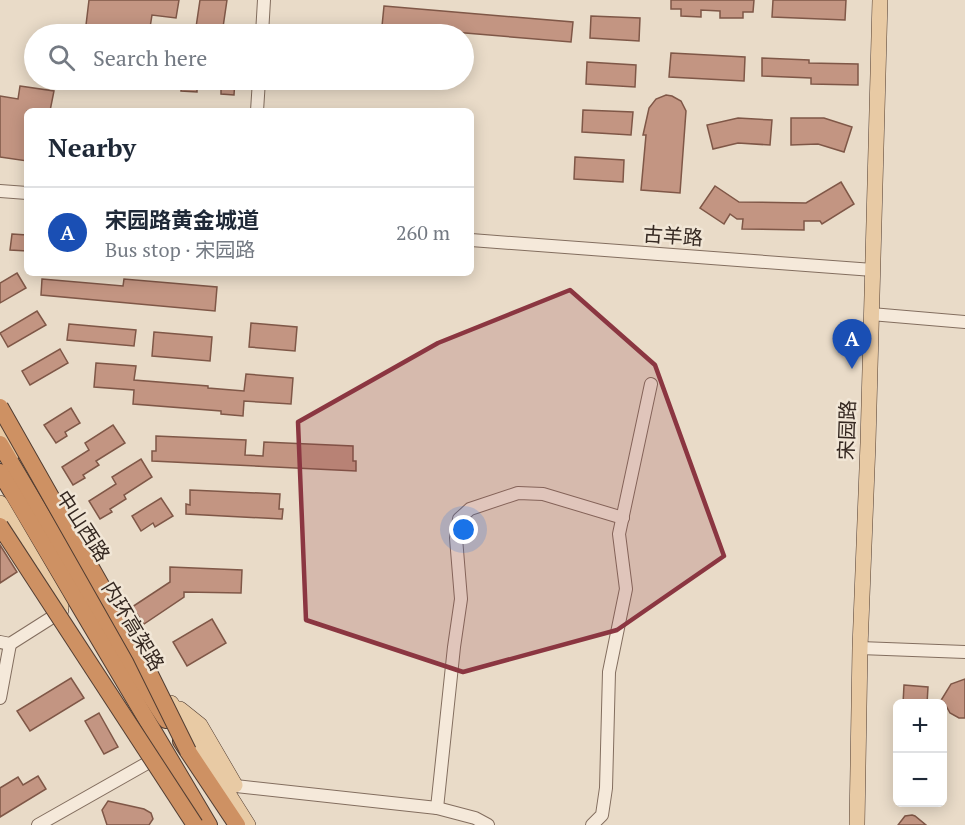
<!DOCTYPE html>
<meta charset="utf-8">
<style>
:root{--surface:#fff;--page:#f6f6f7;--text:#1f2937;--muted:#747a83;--line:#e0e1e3;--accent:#ea580c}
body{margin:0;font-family:"PT Serif","Noto Sans SC",serif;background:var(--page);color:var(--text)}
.controls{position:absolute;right:18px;bottom:18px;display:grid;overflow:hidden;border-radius:9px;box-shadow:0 3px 15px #0003}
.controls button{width:54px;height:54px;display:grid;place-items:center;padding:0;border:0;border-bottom:2px solid var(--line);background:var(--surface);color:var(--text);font:30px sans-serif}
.you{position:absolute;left:464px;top:530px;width:21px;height:21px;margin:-15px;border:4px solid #fff;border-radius:50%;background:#1a73e8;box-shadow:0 0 0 9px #1a73e833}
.badge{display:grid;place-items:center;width:39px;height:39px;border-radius:50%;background:var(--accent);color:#fff;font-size:20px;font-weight:700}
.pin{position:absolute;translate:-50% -50px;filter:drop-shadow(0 2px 3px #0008)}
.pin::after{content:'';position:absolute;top:32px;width:21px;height:18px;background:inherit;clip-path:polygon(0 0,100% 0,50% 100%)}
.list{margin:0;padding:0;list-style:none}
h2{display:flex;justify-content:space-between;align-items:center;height:78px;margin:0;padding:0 24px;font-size:26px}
h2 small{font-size:20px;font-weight:400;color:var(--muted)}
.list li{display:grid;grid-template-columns:39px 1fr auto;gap:18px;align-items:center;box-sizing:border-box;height:90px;padding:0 24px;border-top:2px solid var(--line)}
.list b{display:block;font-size:22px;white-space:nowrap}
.list p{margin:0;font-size:20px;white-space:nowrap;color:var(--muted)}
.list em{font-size:20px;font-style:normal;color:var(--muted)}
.icon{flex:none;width:33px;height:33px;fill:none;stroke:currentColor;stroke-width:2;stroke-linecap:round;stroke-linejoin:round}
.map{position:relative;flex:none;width:965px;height:825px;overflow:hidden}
.search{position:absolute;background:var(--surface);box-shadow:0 3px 15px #0003;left:24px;top:24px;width:450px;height:66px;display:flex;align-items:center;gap:15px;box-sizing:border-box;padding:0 21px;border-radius:33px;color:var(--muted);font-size:22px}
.panel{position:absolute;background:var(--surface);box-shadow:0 3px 15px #0003;left:24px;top:108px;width:450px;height:168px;border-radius:9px}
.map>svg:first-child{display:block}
.building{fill:#c39582;stroke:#7f5747;stroke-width:1.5}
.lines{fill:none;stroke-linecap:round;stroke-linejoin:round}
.minor-casing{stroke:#836e5f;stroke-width:14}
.major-casing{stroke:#513d32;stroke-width:16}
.highway-casing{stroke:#513d32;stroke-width:18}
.minor{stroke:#f5e9da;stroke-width:12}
.major{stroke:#e8caa4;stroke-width:15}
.highway{stroke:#ce9163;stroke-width:16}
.highway-bridge-casing{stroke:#513d32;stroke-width:18;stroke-linecap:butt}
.highway-bridge{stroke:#ce9163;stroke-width:16}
.marked{fill:#8b3641;fill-opacity:0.2;stroke:#8b3641;stroke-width:4.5;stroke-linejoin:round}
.labels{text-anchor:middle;stroke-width:5;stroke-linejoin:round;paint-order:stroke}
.street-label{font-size:20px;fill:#352821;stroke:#f1e6d6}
</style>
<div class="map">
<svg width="965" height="825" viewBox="0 0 965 825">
<rect width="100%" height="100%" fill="#e9dbc8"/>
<g class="building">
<path d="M89,0H179L176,18L152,15L149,34H62V32L86,25Z"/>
<path d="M200,0H227L222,34H195Z"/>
<path d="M671,0H754L753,12H743V18H720V11L701,10V17L681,16V9H671Z"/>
<path d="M773,0H846L845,20L772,17Z"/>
<path d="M384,6L573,22L571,42L382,26Z"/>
<path d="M591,16L640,18L639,41L590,38Z"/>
<path d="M671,53L745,57L744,81L669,77Z"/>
<path d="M762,58L809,60V63L858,64V85L811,84V78L762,76Z"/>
<path d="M587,62L636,65L635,87L586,84Z"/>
<path d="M182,80H235L234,95L221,94V89L197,87V92L181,91Z"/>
<path d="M20,86L54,91L50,111H27V161L0,157V96L18,99Z"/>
<path d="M666,95L672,96L681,101L686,111L680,193L641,190L646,135H643L649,108L656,99Z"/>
<path d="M583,110L633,112L631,135L582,132Z"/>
<path d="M738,118L772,120L770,145L738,143L713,149L707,125Z"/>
<path d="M791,118H824L852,127L844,152L818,144L791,145Z"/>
<path d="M575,157L624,160L623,182L574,179Z"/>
<path d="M841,182L854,204L822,224L820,221H804V230L742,229L743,219H737L730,214L724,224L700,208L715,186L739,202L806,203Z"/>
<path d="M12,234L27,235V251L10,250Z"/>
<path d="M17,273L26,288L0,303V283Z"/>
<path d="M42,279L123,286L124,279L217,287L215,311L41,295Z"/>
<path d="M37,311L46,325L8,347L0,333Z"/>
<path d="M251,323L297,327L295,351L249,347Z"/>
<path d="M69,324L136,330L134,346L67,340Z"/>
<path d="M154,332L212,337L210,361L152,356Z"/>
<path d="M60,349L68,363L30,385L22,371Z"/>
<path d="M96,363L136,366L134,380L208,386V388L244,391L246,374L293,378L291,404L244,401L243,416L221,414V411L133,404L134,390L94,387Z"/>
<path d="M71,408L80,423L65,432L67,436L56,443L44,425Z"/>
<path d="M113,425L125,443L96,461L99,465L83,475L85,478L73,485L62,467L89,450L85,443Z"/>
<path d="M156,436L246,440L245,455L263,456L264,442L353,446V461H356V471L152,461V451H156Z"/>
<path d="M141,459L152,477L124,495L126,499L110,509L112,512L100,519L89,501L116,484L112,477Z"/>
<path d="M190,490L280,494L279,509H283L282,519L186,514V504L190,505Z"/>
<path d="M161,498L173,516L155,527L153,523L141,531L132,516Z"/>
<path d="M0,545L17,572L0,583Z"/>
<path d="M170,567L242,570L241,593L184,592V597L144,624L132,607L170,582Z"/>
<path d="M212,619L226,643L187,666L173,642Z"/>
<path d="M71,678L84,698L30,731L17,711Z"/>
<path d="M965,679V718H959L950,713L944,702H940L951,684Z"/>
<path d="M904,685L928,687L927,704H903Z"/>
<path d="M99,713L118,747L104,754L85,721Z"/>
<path d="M38,776L46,789L0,817V788L18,777L23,785Z"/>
<path d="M108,801L144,809L151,813L153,819L149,825H107L102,810Z"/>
<path d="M912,815L915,816L926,825H898L905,816Z"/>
</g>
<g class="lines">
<g class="minor-casing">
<g id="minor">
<path d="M262,34L264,0"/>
<path d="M257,111L259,80"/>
<path d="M0,191L27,193"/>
<path d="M471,240L873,270"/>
<path d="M871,314L965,322"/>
<path d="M0,642L10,644L62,611"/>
<path d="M860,648L965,652"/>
<path d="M0,698L10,644"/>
<path d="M227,785L437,808L475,818L488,825"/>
<path d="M437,808L454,647L461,599L456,538L459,519L470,509L518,493L543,494L623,518"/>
<path d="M38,825L158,757"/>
<path d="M592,825L602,815L606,788L609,672L626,589L619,534L651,384"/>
</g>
</g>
<g class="major-casing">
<g id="major">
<path d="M0,431L13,452"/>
<path d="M0,503L61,607"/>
<path d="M171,703L248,825"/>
<path d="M180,709L200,725L235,785"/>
<path d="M857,825L860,648L868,443L880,0"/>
</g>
</g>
<g class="highway-casing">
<g id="highway">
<path d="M0,444L136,674L166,720"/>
<path d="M0,472L209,825"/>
<path d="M181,741L237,825"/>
</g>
</g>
<use href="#minor" class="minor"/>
<use href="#major" class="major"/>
<use href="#highway" class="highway"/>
<g class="highway-bridge-casing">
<g id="highway-bridge">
<path d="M0,407L140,654L188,751"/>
<path d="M0,526L195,825"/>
</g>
</g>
<use href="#highway-bridge" class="highway-bridge"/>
</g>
<path class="marked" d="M570,290L655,365L724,556L617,630L463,672L306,620L298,422L438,343Z"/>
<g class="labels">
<g class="street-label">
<text transform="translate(673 236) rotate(4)" y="7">古羊路</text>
<text transform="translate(847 430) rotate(-88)" y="7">宋园路</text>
<text transform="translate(83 526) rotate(57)" y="7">中山西路</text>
<text transform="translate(133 626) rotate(59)" y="7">内环高架路</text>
</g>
</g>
</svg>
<div class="controls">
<button>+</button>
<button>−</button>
</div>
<div class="you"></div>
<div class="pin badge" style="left:852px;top:369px;background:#1a4fb4">A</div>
<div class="search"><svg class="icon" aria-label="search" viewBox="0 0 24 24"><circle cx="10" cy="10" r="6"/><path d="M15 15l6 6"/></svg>Search here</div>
<section class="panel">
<h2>Nearby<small></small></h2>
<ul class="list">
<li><span class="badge" style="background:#1a4fb4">A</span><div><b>宋园路黄金城道</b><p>Bus stop · 宋园路</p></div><em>260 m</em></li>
</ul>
</section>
</div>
